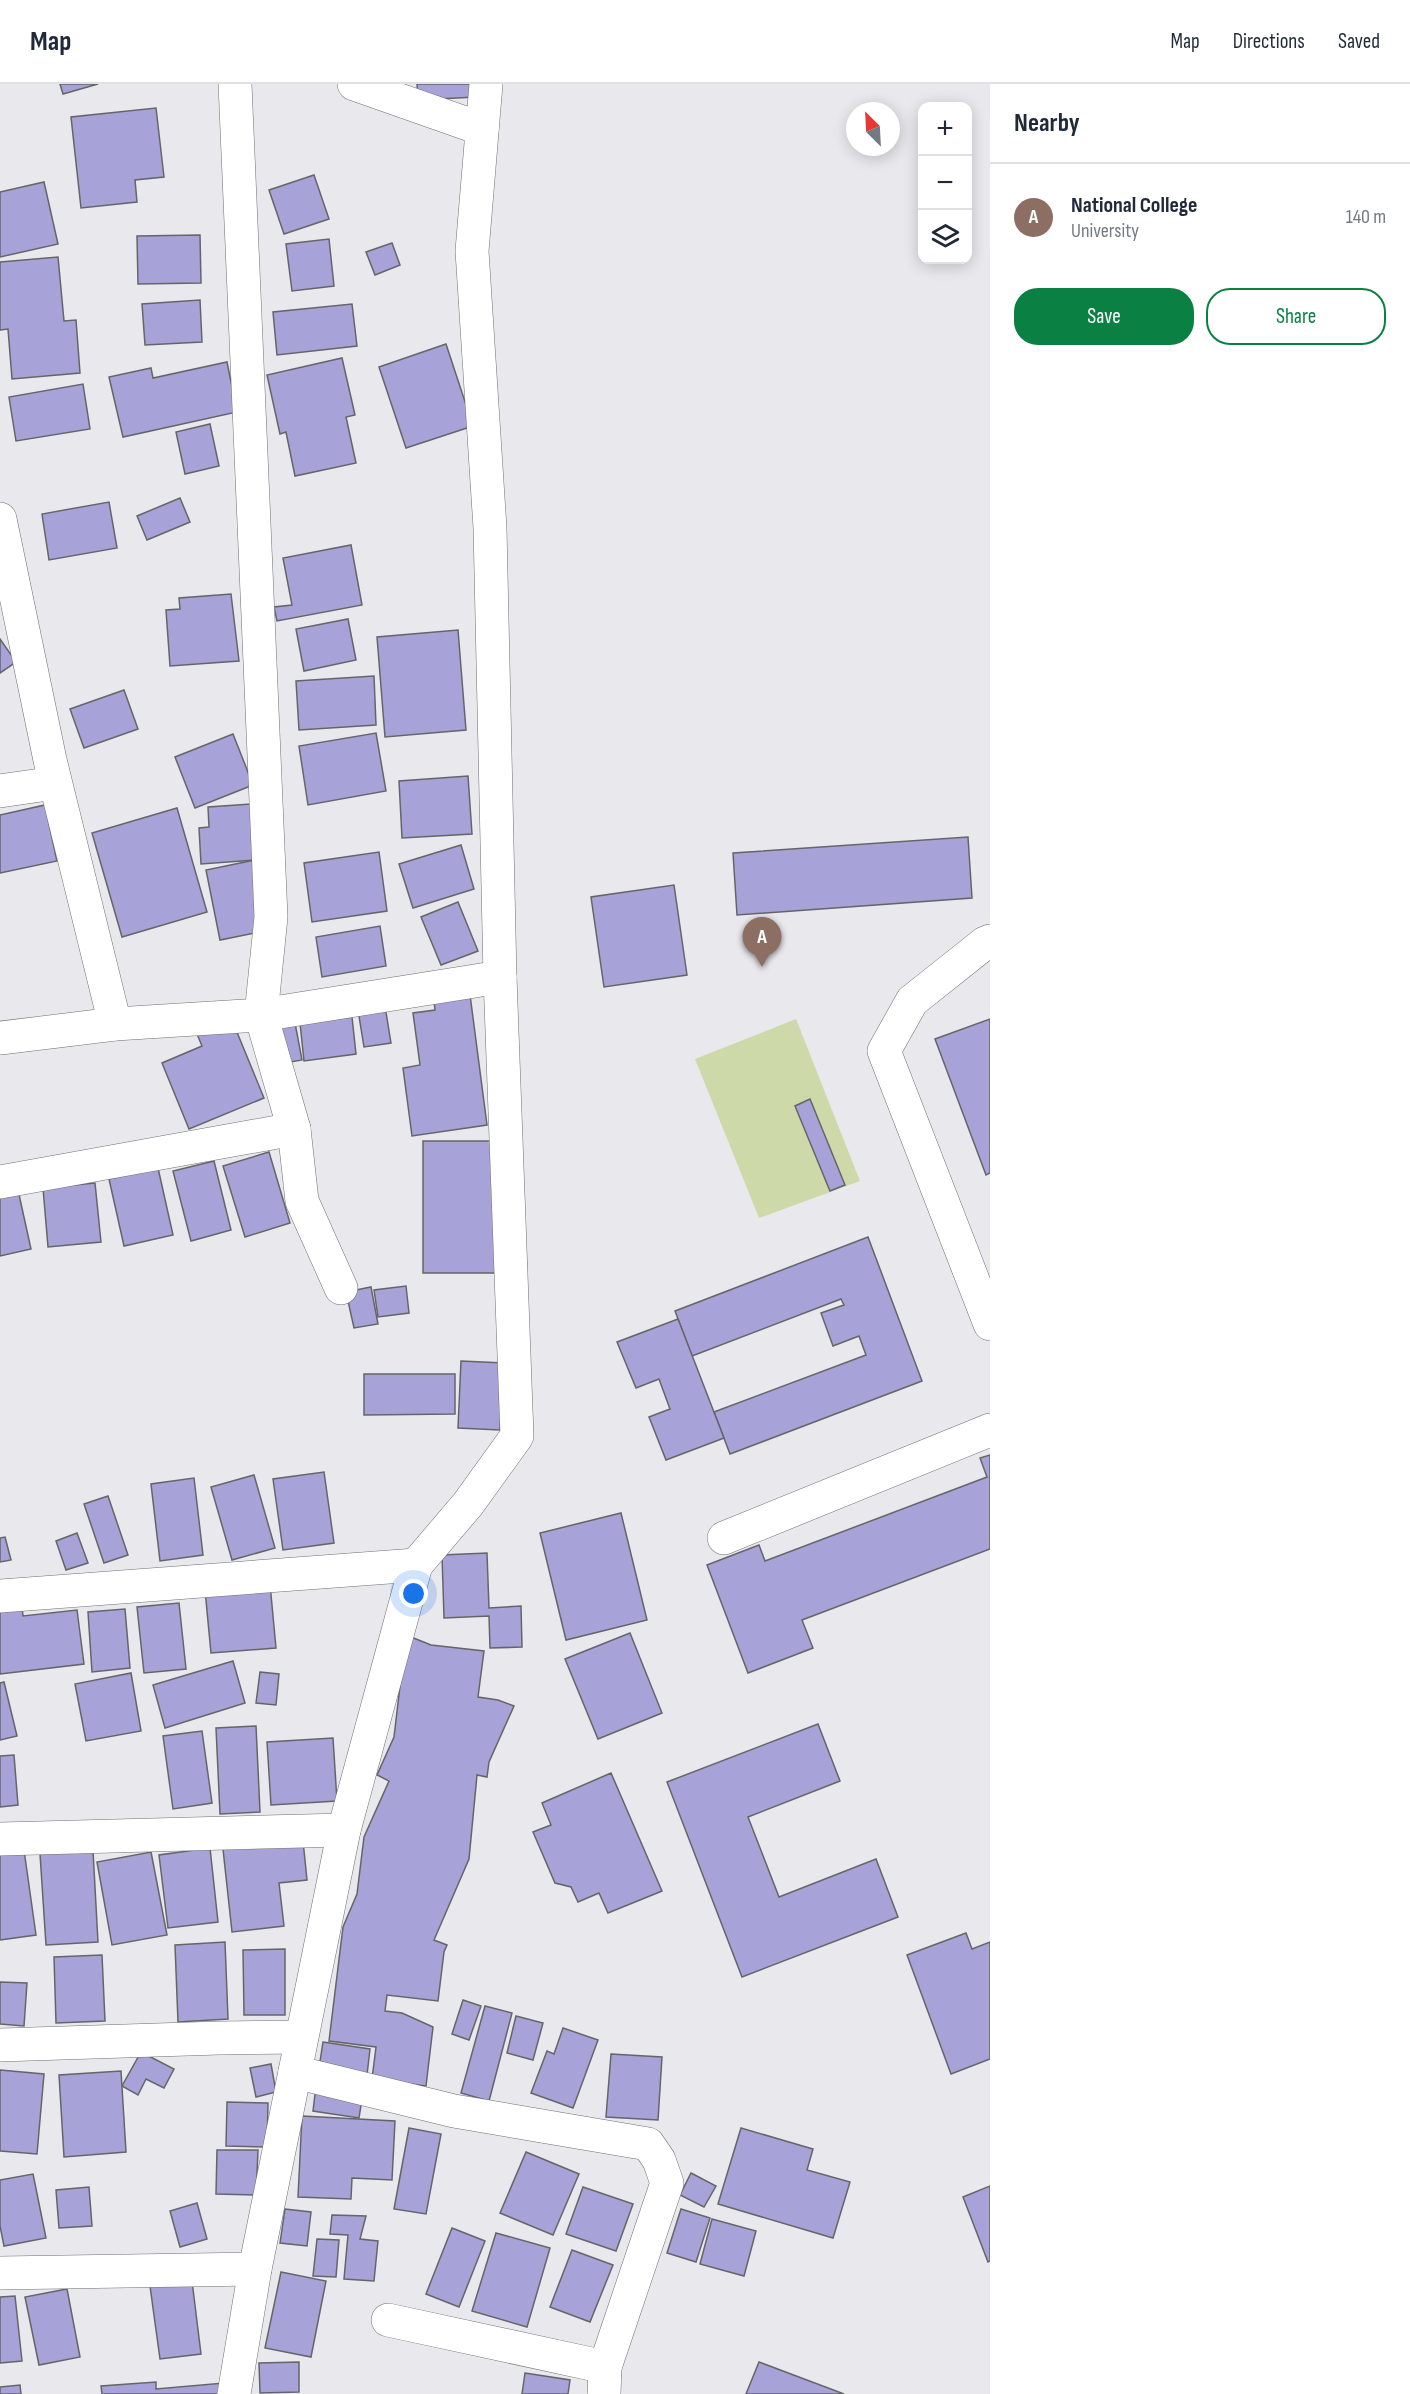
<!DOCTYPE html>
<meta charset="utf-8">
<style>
:root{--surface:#fff;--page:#f6f6f7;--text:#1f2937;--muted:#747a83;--line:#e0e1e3;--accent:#0b8043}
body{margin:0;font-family:"Sofia Sans Condensed",sans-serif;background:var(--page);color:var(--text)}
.controls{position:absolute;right:18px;top:18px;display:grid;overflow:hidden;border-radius:12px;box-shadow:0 3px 15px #0003}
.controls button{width:54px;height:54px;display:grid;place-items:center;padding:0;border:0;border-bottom:2px solid var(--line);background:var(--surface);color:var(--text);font:30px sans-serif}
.compass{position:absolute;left:846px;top:18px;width:54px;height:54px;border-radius:50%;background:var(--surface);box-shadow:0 3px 15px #0003;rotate:336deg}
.you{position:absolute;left:414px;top:1510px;width:21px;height:21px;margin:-15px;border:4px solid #fff;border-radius:50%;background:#1a73e8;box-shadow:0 0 0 9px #1a73e833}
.badge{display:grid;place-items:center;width:39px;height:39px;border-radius:50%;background:var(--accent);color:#fff;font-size:20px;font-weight:700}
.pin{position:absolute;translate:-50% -50px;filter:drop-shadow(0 2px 3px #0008)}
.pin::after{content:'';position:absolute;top:32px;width:21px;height:18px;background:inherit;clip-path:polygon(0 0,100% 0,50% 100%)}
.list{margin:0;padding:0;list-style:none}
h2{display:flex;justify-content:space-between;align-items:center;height:78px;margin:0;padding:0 24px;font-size:26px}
h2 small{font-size:20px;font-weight:400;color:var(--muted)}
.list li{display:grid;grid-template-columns:39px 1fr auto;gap:18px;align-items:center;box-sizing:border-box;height:108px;padding:0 24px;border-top:2px solid var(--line)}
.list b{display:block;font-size:22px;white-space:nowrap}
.list p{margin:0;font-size:20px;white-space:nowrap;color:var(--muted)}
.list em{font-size:20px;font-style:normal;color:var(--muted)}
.actions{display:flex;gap:12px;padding:18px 24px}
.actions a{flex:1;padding:14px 0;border:2px solid var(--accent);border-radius:24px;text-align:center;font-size:21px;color:var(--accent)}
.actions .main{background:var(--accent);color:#fff}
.icon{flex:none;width:33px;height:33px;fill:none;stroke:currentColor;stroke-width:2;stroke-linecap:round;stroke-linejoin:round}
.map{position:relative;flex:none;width:990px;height:2310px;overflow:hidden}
header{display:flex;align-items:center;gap:36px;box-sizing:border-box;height:84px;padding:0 30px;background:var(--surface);border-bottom:2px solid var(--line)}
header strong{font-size:28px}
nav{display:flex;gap:33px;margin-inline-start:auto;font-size:21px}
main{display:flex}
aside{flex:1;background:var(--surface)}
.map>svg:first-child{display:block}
.green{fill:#cdd9a9}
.building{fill:#a7a2d7;stroke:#656569;stroke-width:1.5}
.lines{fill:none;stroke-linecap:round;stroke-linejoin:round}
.minor-casing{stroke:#707074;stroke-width:34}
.minor{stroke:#fff;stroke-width:33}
</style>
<header>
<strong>Map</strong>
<nav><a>Map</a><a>Directions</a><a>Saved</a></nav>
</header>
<main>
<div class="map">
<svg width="990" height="2310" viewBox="0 0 990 2310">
<rect width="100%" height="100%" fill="#e8e8ed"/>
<path class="green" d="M796,935L860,1097L759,1134L695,975Z"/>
<g class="building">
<path d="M60,0H98L63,10Z"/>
<path d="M417,0H476V13L418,16Z"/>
<path d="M156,24L164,93L135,96L137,118L81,124L71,33Z"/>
<path d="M314,91L329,135L284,150L269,106Z"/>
<path d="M44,98L58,160L0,173V108Z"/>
<path d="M200,151L201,199L138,200L137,152Z"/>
<path d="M329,155L334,202L292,207L286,160Z"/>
<path d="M392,159L400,181L375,191L366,168Z"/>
<path d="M58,173L64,237L76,236L80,289L12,295L8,245L0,246V178Z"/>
<path d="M200,216L202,258L145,261L142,220Z"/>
<path d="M352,220L357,262L277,271L273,228Z"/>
<path d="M446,260L473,342L406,364L379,283Z"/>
<path d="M342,274L355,331L346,333L356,379L295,392L286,348L280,350L267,291Z"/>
<path d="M227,278L237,328L123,353L109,293L151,284L153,294Z"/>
<path d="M83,300L90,345L16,357L9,313Z"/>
<path d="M210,340L219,382L185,390L176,348Z"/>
<path d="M180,414L190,438L147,456L137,432Z"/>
<path d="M109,418L117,464L49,476L42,430Z"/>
<path d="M351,461L362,521L277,537L274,523L292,521L283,474Z"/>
<path d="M231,510L239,577L170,582L166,526L180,525L179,514Z"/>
<path d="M348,535L356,576L304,587L296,545Z"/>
<path d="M458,546L466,646L385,653L377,553Z"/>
<path d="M0,555L16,578L0,589Z"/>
<path d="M374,592L376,641L299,646L296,597Z"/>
<path d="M124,606L138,645L84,664L70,625Z"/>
<path d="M376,649L386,707L308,721L299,662Z"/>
<path d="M233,650L253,701L195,724L175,673Z"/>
<path d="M468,692L472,750L402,754L399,697Z"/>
<path d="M251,720L255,776L201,780L199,744L209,743L208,723Z"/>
<path d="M45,721L57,777L0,789V731Z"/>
<path d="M177,724L207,828L122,853L92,749Z"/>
<path d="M968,753L972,814L737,831L733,769Z"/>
<path d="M461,761L474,805L413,824L399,780Z"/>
<path d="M379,768L387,827L312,838L304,779Z"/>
<path d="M255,776L269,846L220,856L206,786Z"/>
<path d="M674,801L687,891L604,903L591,813Z"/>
<path d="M458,818L478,867L441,881L421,833Z"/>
<path d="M380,842L386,882L322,893L316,853Z"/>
<path d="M469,903L487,1041L412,1052L403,984L420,981L413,929L435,926L433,908Z"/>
<path d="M385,922L391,959L364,963L358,926Z"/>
<path d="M352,933L356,970L304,977L300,939Z"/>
<path d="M990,935V1089L986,1091L935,955Z"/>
<path d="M232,936L264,1014L189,1045L162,979L202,962L197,950Z"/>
<path d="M295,939L302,976L285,979L278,942Z"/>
<path d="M810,1015L845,1101L830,1107L795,1022Z"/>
<rect x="423" y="1057" width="79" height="132"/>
<path d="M269,1068L290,1139L245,1153L223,1082Z"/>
<path d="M214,1077L231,1146L191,1157L173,1087Z"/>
<path d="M158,1084L173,1151L124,1162L109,1095Z"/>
<path d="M95,1099L101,1158L48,1163L43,1104Z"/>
<path d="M18,1106L31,1165L0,1172V1110Z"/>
<path d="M868,1153L922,1297L730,1370L714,1328L866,1271L859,1252L833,1262L821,1229L844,1221L841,1215L692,1272L675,1227Z"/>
<path d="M406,1202L409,1229L378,1233L374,1206Z"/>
<path d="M371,1203L378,1240L354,1244L346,1208Z"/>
<path d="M678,1235L724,1354L666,1376L649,1333L670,1325L659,1295L636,1304L617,1258Z"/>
<path d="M461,1277L504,1279L500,1346L458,1344Z"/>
<path d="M364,1290H455V1330L364,1331Z"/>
<path d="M990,1371V1465L802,1536L813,1564L748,1589L707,1481L759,1461L765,1477L987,1393L980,1374Z"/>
<path d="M324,1388L334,1459L283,1466L273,1395Z"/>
<path d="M254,1391L275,1464L232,1476L211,1403Z"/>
<path d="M194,1394L203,1471L160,1477L151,1400Z"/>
<path d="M108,1412L128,1471L104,1479L84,1420Z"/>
<path d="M621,1429L647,1536L566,1556L540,1449Z"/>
<path d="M77,1449L88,1479L66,1486L56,1457Z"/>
<path d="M5,1453L11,1476L0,1478V1454Z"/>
<path d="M487,1469L489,1524L521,1522L522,1563L490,1564L489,1532L444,1534L442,1471Z"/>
<path d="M270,1500L276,1564L211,1569L205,1506Z"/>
<path d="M179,1519L186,1585L144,1589L137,1523Z"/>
<path d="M22,1523L23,1532L77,1526L84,1580L0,1590V1526Z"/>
<path d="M125,1525L130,1584L92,1588L88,1528Z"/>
<path d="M630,1549L662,1629L598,1655L565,1575Z"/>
<path d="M406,1551L431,1561L484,1567L478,1613L498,1616L514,1622L489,1678L487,1693L477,1691L469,1775L434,1856L447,1861L444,1868L438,1917L387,1911L385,1927L402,1929L433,1943L426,2002L372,1995L376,1963L329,1957L343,1843L357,1810L364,1753L389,1697L377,1691L394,1653Z"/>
<path d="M233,1577L245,1619L165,1644L153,1601Z"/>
<path d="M260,1588L279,1590L276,1621L256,1619Z"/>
<path d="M131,1589L141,1647L86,1657L75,1600Z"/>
<path d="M4,1598L17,1652L0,1656V1599Z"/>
<path d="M818,1640L840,1697L748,1733L779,1813L876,1775L898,1833L742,1893L667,1698Z"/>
<path d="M256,1642L260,1728L220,1730L216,1644Z"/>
<path d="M202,1647L212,1719L173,1725L163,1652Z"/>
<path d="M333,1654L337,1717L271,1721L267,1658Z"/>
<path d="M14,1671L18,1721L0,1723V1672Z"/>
<path d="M611,1689L662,1807L608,1829L599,1809L578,1818L571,1803L555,1799L533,1748L551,1741L542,1719Z"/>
<path d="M302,1747L307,1796L279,1799L284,1842L232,1848L222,1756Z"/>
<path d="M210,1764L218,1838L168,1844L159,1771Z"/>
<path d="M24,1766L36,1851L0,1856V1769Z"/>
<path d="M93,1767L98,1858L46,1861L40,1770Z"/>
<path d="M151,1768L167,1851L112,1861L97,1778Z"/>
<path d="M966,1849L972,1865L990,1858V1975L951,1990L907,1871Z"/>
<path d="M225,1858L228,1935L178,1938L175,1861Z"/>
<path d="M285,1865V1931H244L243,1866Z"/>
<path d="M102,1871L105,1937L56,1939L54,1873Z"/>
<path d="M0,1898L27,1899L24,1942L0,1940Z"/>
<path d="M463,1916L481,1922L469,1956L452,1950Z"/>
<path d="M485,1922L512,1929L489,2017L461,2009Z"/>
<path d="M516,1932L543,1939L533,1976L507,1969Z"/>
<path d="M563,1944L598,1956L573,2024L531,2009L547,1967L554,1970Z"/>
<path d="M323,1958L370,1965L367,1991L319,1984Z"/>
<path d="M141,1968L174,1985L164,2004L146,1995L138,2011L122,2002Z"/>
<path d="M611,1970L662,1973L658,2036L606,2033Z"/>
<path d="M271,1980L276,2008L256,2013L250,1984Z"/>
<path d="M0,1986L44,1990L37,2070L0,2067Z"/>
<path d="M121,1987L126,2068L64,2073L59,1991Z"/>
<path d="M316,2002L363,2009L359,2034L313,2027Z"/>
<path d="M227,2018L268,2019L267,2063L226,2062Z"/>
<path d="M302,2032L395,2037L392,2096L352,2094L351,2115L298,2113Z"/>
<path d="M409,2044L441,2050L426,2130L394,2125Z"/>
<path d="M741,2044L813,2065L807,2086L850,2098L833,2154L718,2120Z"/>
<path d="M217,2066H258L256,2111L216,2110Z"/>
<path d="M526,2068L579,2090L553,2151L500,2129Z"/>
<path d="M691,2089L716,2102L704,2123L680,2111Z"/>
<path d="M33,2090L46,2154L4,2162L0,2142V2096Z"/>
<path d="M990,2102V2177L988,2178L963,2113Z"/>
<path d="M89,2103L92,2142L59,2144L56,2106Z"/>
<path d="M583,2103L633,2120L616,2167L566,2150Z"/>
<path d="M197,2119L207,2155L180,2163L170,2127Z"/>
<path d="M285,2125L311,2128L307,2162L280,2159Z"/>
<path d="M681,2125L710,2134L696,2178L667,2169Z"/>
<path d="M332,2131L366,2132L360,2155L378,2157L374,2197L344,2195L348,2151L330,2150Z"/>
<path d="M712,2135L756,2147L744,2192L700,2180Z"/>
<path d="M452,2144L485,2157L459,2223L426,2210Z"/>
<path d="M496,2149L550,2164L527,2243L472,2227Z"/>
<path d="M317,2155L339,2156L336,2193L313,2192Z"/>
<path d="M572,2166L613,2181L590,2238L550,2223Z"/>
<path d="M281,2188L326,2197L311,2273L265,2264Z"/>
<path d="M192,2197L201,2270L160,2275L150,2202Z"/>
<path d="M67,2205L80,2273L39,2281L25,2213Z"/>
<path d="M15,2212L22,2277L0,2279V2213Z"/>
<path d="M299,2278V2308L260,2309L259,2279Z"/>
<path d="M759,2278L844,2310H746Z"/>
<path d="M525,2289L570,2296L568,2310H522Z"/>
<path d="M156,2298V2305L224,2299L225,2310H102L101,2302Z"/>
<path d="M20,2301L21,2310H0V2303Z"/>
</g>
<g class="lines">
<g class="minor-casing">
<g id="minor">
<path d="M235,0L271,833L261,931L294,1045L302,1117L341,1204"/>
<path d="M354,0L482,45"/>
<path d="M0,435L50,676L115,940"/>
<path d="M0,707L55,699"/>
<path d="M990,857L985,859L912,917L884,967L990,1240"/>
<path d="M0,954L115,940L261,931L500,893"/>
<path d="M0,1098L294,1045"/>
<path d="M724,1454L990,1346"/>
<path d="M0,1512L416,1481"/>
<path d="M0,1755L344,1746"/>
<path d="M0,1961L219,1954L301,1953"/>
<path d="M295,1988L454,2027L648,2060L659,2076L667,2099L605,2283L604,2310"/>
<path d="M0,2189L255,2185"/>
<path d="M388,2236L605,2283"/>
<path d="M234,2310L255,2185L344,1746L416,1481L468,1420L517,1352L500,893L490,444L472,167L486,0"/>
</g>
</g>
<use href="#minor" class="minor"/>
</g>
</svg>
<div class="controls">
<button>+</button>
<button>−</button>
<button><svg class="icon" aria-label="layers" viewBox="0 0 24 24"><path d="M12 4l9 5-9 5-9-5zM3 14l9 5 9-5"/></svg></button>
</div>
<svg class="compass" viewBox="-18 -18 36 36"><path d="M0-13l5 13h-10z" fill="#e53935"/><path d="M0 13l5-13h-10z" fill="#747a83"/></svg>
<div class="you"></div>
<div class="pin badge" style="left:762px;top:883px;background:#8d6e63">A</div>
</div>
<aside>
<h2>Nearby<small></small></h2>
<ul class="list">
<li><span class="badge" style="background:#8d6e63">A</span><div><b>National College</b><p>University</p></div><em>140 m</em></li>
</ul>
<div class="actions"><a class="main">Save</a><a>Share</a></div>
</aside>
</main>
